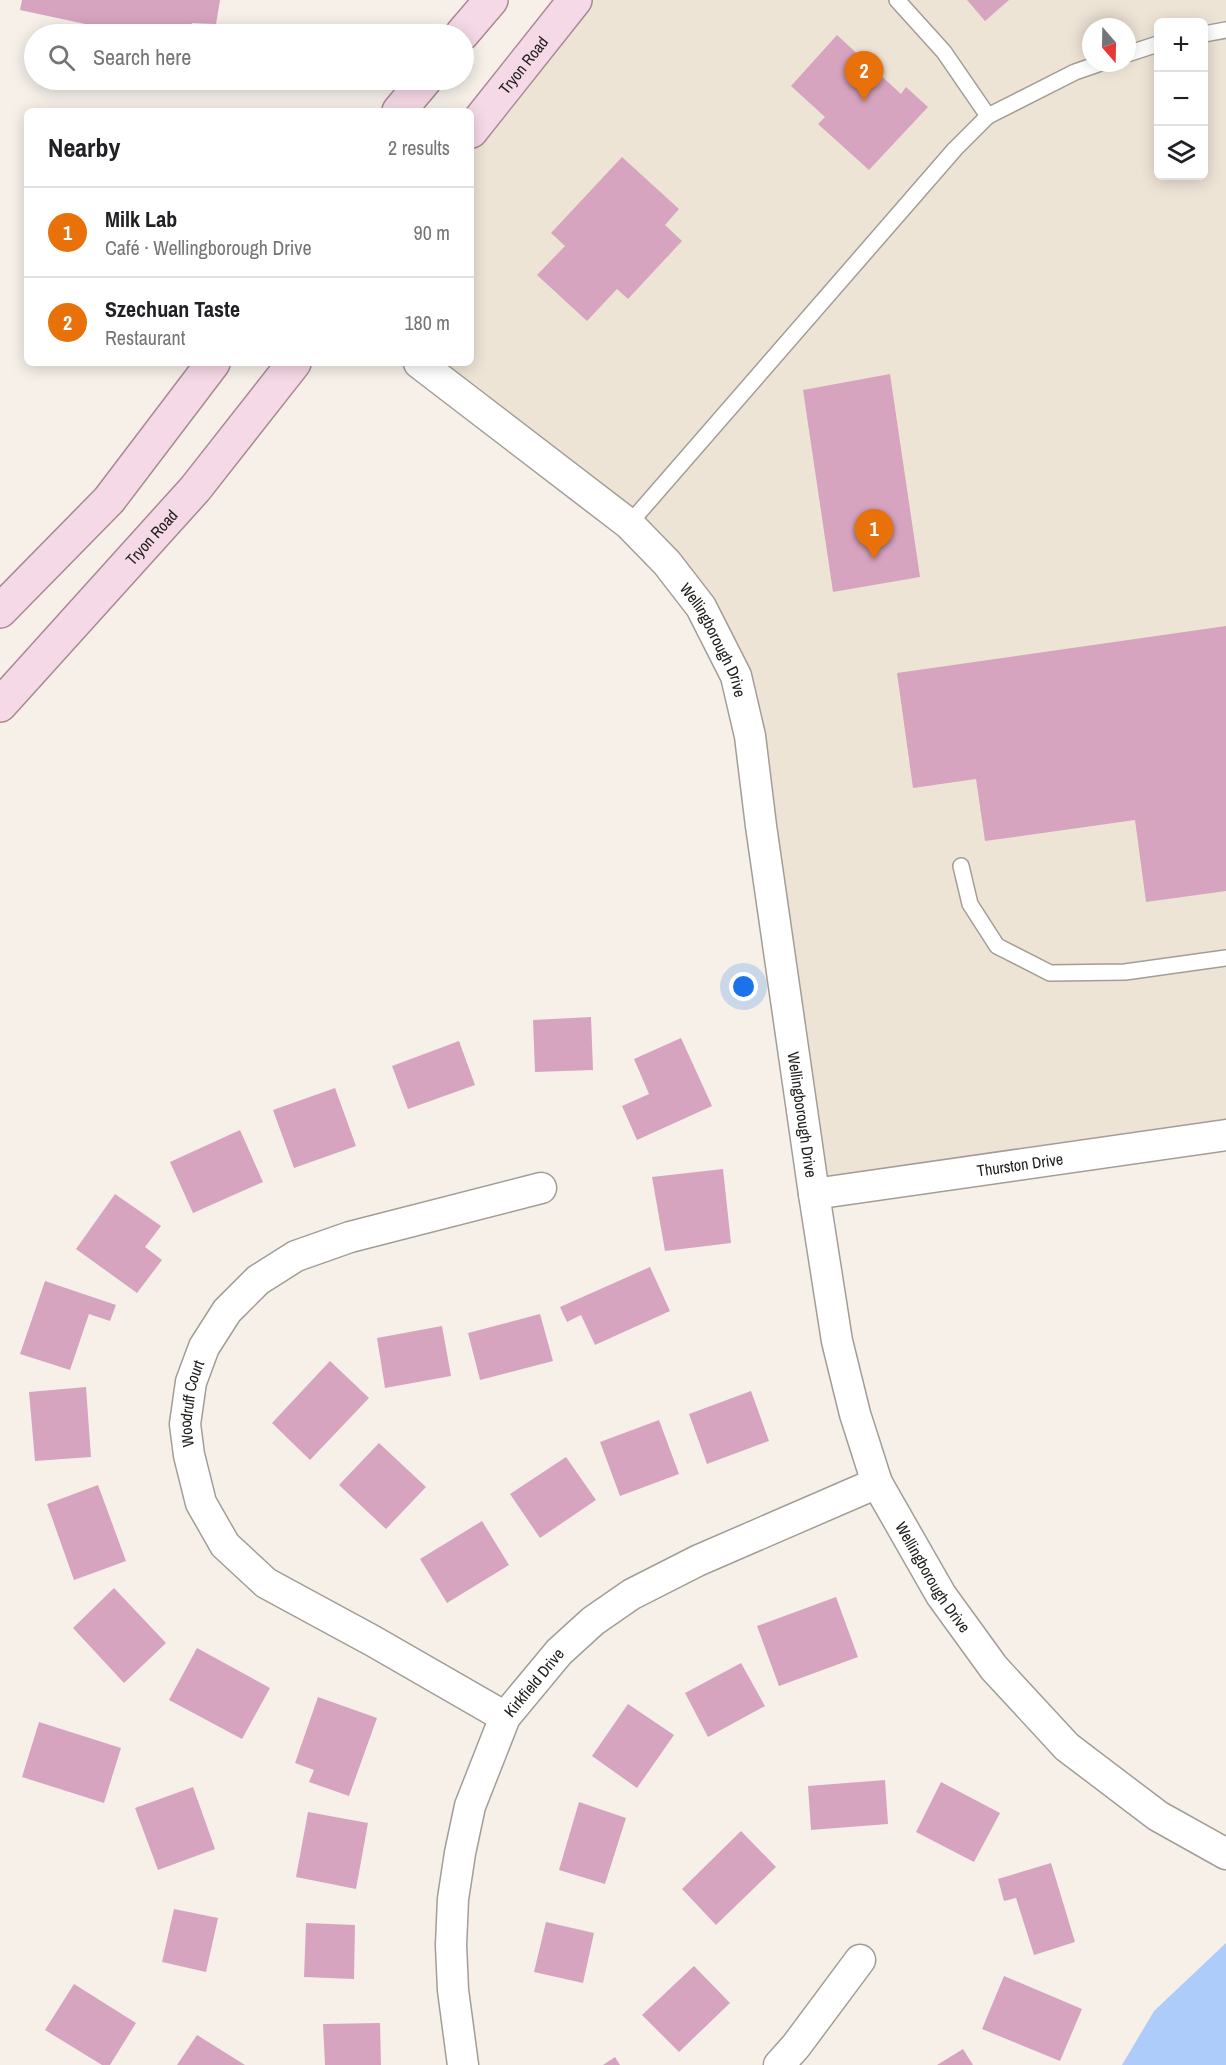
<!DOCTYPE html>
<meta charset="utf-8">
<style>
:root{--surface:#fff;--page:#f6f6f6;--text:#202124;--muted:#757577;--line:#e0e0e0;--accent:#2563eb}
body{margin:0;font-family:"Archivo Narrow",sans-serif;background:var(--page);color:var(--text)}
.controls{position:absolute;right:18px;top:18px;display:grid;overflow:hidden;border-radius:9px;box-shadow:0 3px 15px #0003}
.controls button{width:54px;height:54px;display:grid;place-items:center;padding:0;border:0;border-bottom:2px solid var(--line);background:var(--surface);color:var(--text);font:30px sans-serif}
.compass{position:absolute;left:1082px;top:18px;width:54px;height:54px;border-radius:50%;background:var(--surface);box-shadow:0 3px 15px #0003;rotate:160deg}
.you{position:absolute;left:744px;top:987px;width:21px;height:21px;margin:-15px;border:4px solid #fff;border-radius:50%;background:#1a73e8;box-shadow:0 0 0 9px #1a73e833}
.badge{display:grid;place-items:center;width:39px;height:39px;border-radius:50%;background:var(--accent);color:#fff;font-size:20px;font-weight:700}
.pin{position:absolute;translate:-50% -50px;filter:drop-shadow(0 2px 3px #0008)}
.pin::after{content:'';position:absolute;top:32px;width:21px;height:18px;background:inherit;clip-path:polygon(0 0,100% 0,50% 100%)}
.list{margin:0;padding:0;list-style:none}
h2{display:flex;justify-content:space-between;align-items:center;height:78px;margin:0;padding:0 24px;font-size:26px}
h2 small{font-size:20px;font-weight:400;color:var(--muted)}
.list li{display:grid;grid-template-columns:39px 1fr auto;gap:18px;align-items:center;box-sizing:border-box;height:90px;padding:0 24px;border-top:2px solid var(--line)}
.list b{display:block;font-size:22px;white-space:nowrap}
.list p{margin:0;font-size:20px;white-space:nowrap;color:var(--muted)}
.list em{font-size:20px;font-style:normal;color:var(--muted)}
.icon{flex:none;width:33px;height:33px;fill:none;stroke:currentColor;stroke-width:2;stroke-linecap:round;stroke-linejoin:round}
.map{position:relative;flex:none;width:1226px;height:2065px;overflow:hidden}
.search{position:absolute;background:var(--surface);box-shadow:0 3px 15px #0003;left:24px;top:24px;width:450px;height:66px;display:flex;align-items:center;gap:15px;box-sizing:border-box;padding:0 21px;border-radius:33px;color:var(--muted);font-size:22px}
.panel{position:absolute;background:var(--surface);box-shadow:0 3px 15px #0003;left:24px;top:108px;width:450px;height:258px;border-radius:9px}
.map>svg:first-child{display:block}
.built{fill:#eee4d6;fill-rule:evenodd}
.water{fill:#aeccf9}
.building{fill:#d7a4c0}
.lines{fill:none;stroke-linecap:round;stroke-linejoin:round}
.service-casing{stroke:#a29d96;stroke-width:18}
.minor-casing{stroke:#a29d96;stroke-width:33}
.primary-casing{stroke:#a88895;stroke-width:36}
.service{stroke:#fff;stroke-width:15}
.minor{stroke:#fff;stroke-width:30}
.primary{stroke:#f6d9e6;stroke-width:33}
.labels{text-anchor:middle;stroke-width:6;stroke-linejoin:round;paint-order:stroke}
.street-label{font-size:16px;fill:#21201d;stroke:#fff}
</style>
<div class="map">
<svg width="1226" height="2065" viewBox="0 0 1226 2065">
<rect width="100%" height="100%" fill="#f6f0e9"/>
<path class="built" d="M578,0H1226V1135L814,1194L750,736L667,563L419,363H471V137ZM1158,22H1204V176H1158ZM1091,27H1127V63H1091Z"/>
<path class="water" d="M1226,1943V2065H1122L1154,2011Z"/>
<g class="building">
<path d="M22,0H220L216,24L192,23L189,34H132L20,10Z"/>
<path d="M967,0H1009L985,21Z"/>
<path d="M837,35L901,94L906,87L928,107L869,170L818,124L825,117L791,86Z"/>
<path d="M622,157L679,209L665,225L682,241L628,299L617,289L587,321L537,275L565,246L551,233Z"/>
<path d="M890,374L920,577L833,592L803,390Z"/>
<path d="M1226,626V891L1146,902L1135,820L985,841L976,779L913,788L897,673Z"/>
<path d="M591,1017L593,1070L535,1072L533,1020Z"/>
<path d="M681,1038L712,1106L637,1140L622,1106L649,1094L634,1059Z"/>
<path d="M459,1041L475,1085L408,1109L392,1066Z"/>
<path d="M335,1088L356,1146L294,1168L273,1110Z"/>
<path d="M240,1130L263,1182L193,1213L170,1162Z"/>
<path d="M723,1169L731,1243L665,1251L652,1177Z"/>
<path d="M115,1194L161,1226L145,1247L162,1260L137,1293L76,1249Z"/>
<path d="M650,1267L670,1311L595,1345L581,1315L567,1322L560,1307Z"/>
<path d="M45,1281L116,1305L110,1321L89,1314L70,1370L20,1354Z"/>
<path d="M540,1314L553,1361L480,1380L468,1333Z"/>
<path d="M442,1326L451,1376L385,1388L377,1338Z"/>
<path d="M330,1361L369,1398L310,1460L272,1423Z"/>
<path d="M86,1387L91,1457L35,1461L29,1392Z"/>
<path d="M751,1391L769,1441L707,1464L689,1414Z"/>
<path d="M659,1420L679,1474L620,1496L600,1442Z"/>
<path d="M379,1443L426,1487L386,1529L339,1485Z"/>
<path d="M566,1457L596,1500L540,1538L510,1494Z"/>
<path d="M98,1485L126,1561L74,1580L47,1504Z"/>
<path d="M482,1521L509,1565L447,1603L420,1559Z"/>
<path d="M114,1588L166,1643L124,1683L73,1628Z"/>
<path d="M836,1597L858,1657L779,1686L757,1626Z"/>
<path d="M197,1648L270,1688L242,1739L169,1700Z"/>
<path d="M741,1663L765,1706L708,1737L685,1693Z"/>
<path d="M318,1697L377,1718L349,1796L309,1782L314,1770L295,1763Z"/>
<path d="M628,1704L674,1735L637,1788L592,1756Z"/>
<path d="M39,1722L121,1748L104,1803L22,1777Z"/>
<path d="M885,1780L888,1824L811,1830L808,1786Z"/>
<path d="M941,1782L1000,1813L974,1862L916,1832Z"/>
<path d="M193,1787L215,1849L158,1870L135,1808Z"/>
<path d="M579,1802L626,1818L605,1884L559,1870Z"/>
<path d="M308,1812L368,1823L356,1889L296,1877Z"/>
<path d="M741,1831L776,1867L716,1925L682,1889Z"/>
<path d="M1051,1863L1075,1942L1034,1955L1016,1898L1004,1901L998,1879Z"/>
<path d="M174,1909L218,1918L206,1972L162,1962Z"/>
<path d="M546,1922L594,1933L583,1983L534,1972Z"/>
<path d="M306,1923L355,1925L354,1979L304,1977Z"/>
<path d="M694,1966L730,2003L679,2052L642,2015Z"/>
<path d="M1004,1976L1082,2009L1060,2061L982,2029Z"/>
<path d="M74,1984L136,2023L110,2065H102L45,2030Z"/>
<path d="M380,2023L381,2065H325L323,2024Z"/>
<path d="M197,2035L245,2065H177Z"/>
<path d="M963,2049L973,2065H937Z"/>
<path d="M615,2057L620,2065H603Z"/>
</g>
<g class="lines">
<g class="service-casing">
<g id="service">
<path d="M897,0L944,52L988,116"/>
<path d="M1204,34L1226,30"/>
<path d="M1127,54L1158,44"/>
<path d="M629,524L955,149L988,116L1075,72L1101,63"/>
<path d="M961,866L970,904L997,946L1050,973L1125,972L1226,958"/>
</g>
</g>
<g class="minor-casing">
<g id="minor">
<path id="s1" d="M419,363L629,524L667,563L701,607L736,676L750,736L761,826L814,1194L837,1341L855,1414L877,1483L941,1595L994,1668L1067,1747L1158,1816L1226,1854"/>
<path id="s2" d="M814,1194L1226,1135"/>
<path id="s3" d="M505,1717L373,1641L266,1583L225,1545L201,1503L189,1455L185,1424L191,1382L204,1347L227,1311L258,1280L296,1256L350,1237L541,1188"/>
<path id="s4" d="M463,2065L453,1990L451,1945L453,1899L460,1853L470,1806L505,1717L559,1652L593,1621L632,1594L697,1561L877,1483"/>
<path d="M779,2065L796,2046L860,1960"/>
</g>
</g>
<g class="primary-casing">
<g id="primary">
<path d="M462,34L491,0"/>
<path d="M399,111L425,80"/>
<path id="s5" d="M471,131L575,0"/>
<path d="M0,611L109,500L213,363"/>
<path id="s6" d="M0,705L195,489L294,363"/>
</g>
</g>
<use href="#service" class="service"/>
<use href="#minor" class="minor"/>
<use href="#primary" class="primary"/>
</g>
<g class="labels">
<g class="street-label">
<text dy="6" stroke="none"><textPath href="#s5" startOffset="84">Tryon Road</textPath></text>
<text dy="6" stroke="none"><textPath href="#s6" startOffset="226">Tryon Road</textPath></text>
<text dy="6" stroke="none"><textPath href="#s1" startOffset="410">Wellingborough Drive</textPath></text>
<text dy="6" stroke="none"><textPath href="#s1" startOffset="896">Wellingborough Drive</textPath></text>
<text dy="6" stroke="none"><textPath href="#s2" startOffset="208">Thurston Drive</textPath></text>
<text dy="6" stroke="none"><textPath href="#s3" startOffset="480">Woodruff Court</textPath></text>
<text dy="6" stroke="none"><textPath href="#s1" startOffset="1382">Wellingborough Drive</textPath></text>
<text dy="6" stroke="none"><textPath href="#s4" startOffset="402">Kirkfield Drive</textPath></text>
</g>
</g>
</svg>
<div class="controls">
<button>+</button>
<button>−</button>
<button><svg class="icon" aria-label="layers" viewBox="0 0 24 24"><path d="M12 4l9 5-9 5-9-5zM3 14l9 5 9-5"/></svg></button>
</div>
<svg class="compass" viewBox="-18 -18 36 36"><path d="M0-13l5 13h-10z" fill="#e53935"/><path d="M0 13l5-13h-10z" fill="#757577"/></svg>
<div class="you"></div>
<div class="pin badge" style="left:874px;top:559px;background:#e8710a">1</div>
<div class="pin badge" style="left:864px;top:101px;background:#e8710a">2</div>
<div class="search"><svg class="icon" aria-label="search" viewBox="0 0 24 24"><circle cx="10" cy="10" r="6"/><path d="M15 15l6 6"/></svg>Search here</div>
<section class="panel">
<h2>Nearby<small>2 results</small></h2>
<ul class="list">
<li><span class="badge" style="background:#e8710a">1</span><div><b>Milk Lab</b><p>Café · Wellingborough Drive</p></div><em>90 m</em></li>
<li><span class="badge" style="background:#e8710a">2</span><div><b>Szechuan Taste</b><p>Restaurant</p></div><em>180 m</em></li>
</ul>
</section>
</div>
